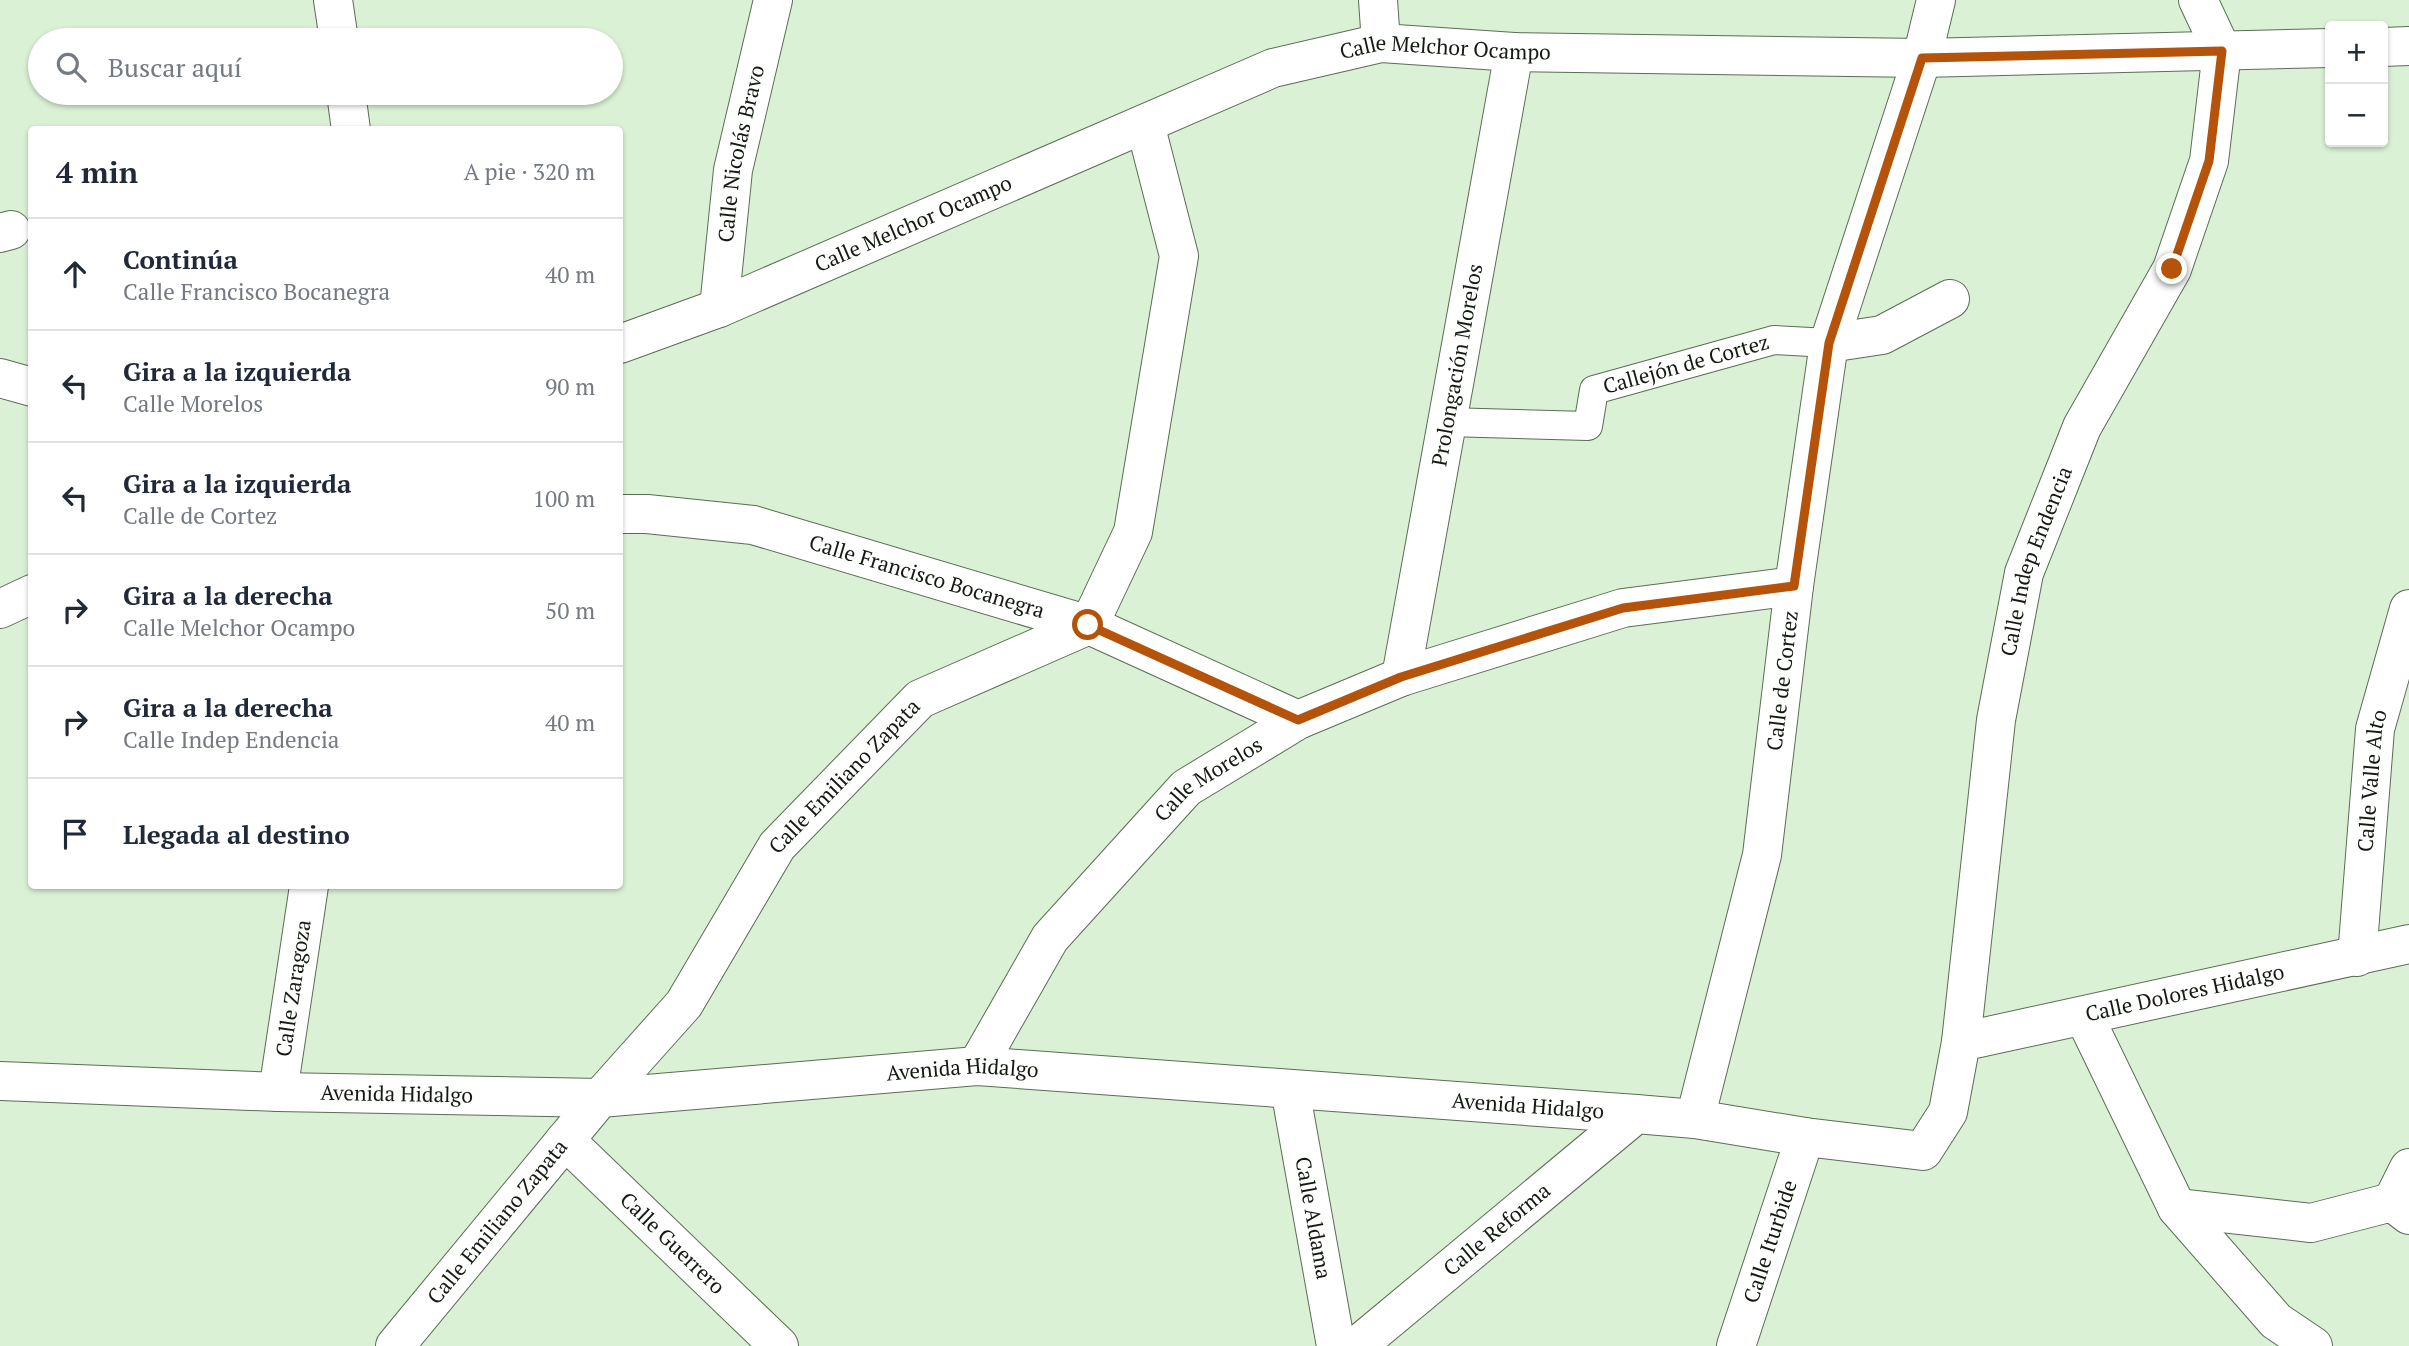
<!DOCTYPE html>
<html lang="es">
<meta charset="utf-8">
<style>
:root{--surface:#fff;--page:#f6f6f7;--text:#1f2937;--muted:#747a83;--line:#e0e1e3}
body{margin:0;font-family:"PT Serif",serif;background:var(--page);color:var(--text)}
.controls{position:absolute;right:21px;top:21px;display:grid;overflow:hidden;border-radius:7px;box-shadow:0 2px 5px #0004}
.controls button{width:63px;height:63px;display:grid;place-items:center;padding:0;border:0;border-bottom:2px solid var(--line);background:var(--surface);color:var(--text);font:35px sans-serif}
.stop{position:absolute;width:21px;height:21px;margin:-16px;border:5px solid #b45309;border-radius:50%;background:#fff}
.stop.end{background:#b45309;border-color:#fff;box-shadow:0 2px 7px #0008}
.list{margin:0;padding:0;list-style:none}
h2{display:flex;justify-content:space-between;align-items:center;height:91px;margin:0;padding:0 28px;font-size:30px}
h2 small{font-size:23px;font-weight:400;color:var(--muted)}
.list li{display:grid;grid-template-columns:46px 1fr auto;gap:21px;align-items:center;box-sizing:border-box;height:112px;padding:0 28px;border-top:2px solid var(--line)}
.list b{display:block;font-size:26px;white-space:nowrap}
.list p{margin:0;font-size:23px;white-space:nowrap;color:var(--muted)}
.list em{font-size:23px;font-style:normal;color:var(--muted)}
.icon{flex:none;width:38px;height:38px;fill:none;stroke:currentColor;stroke-width:2;stroke-linecap:round;stroke-linejoin:round}
.map{position:relative;flex:none;width:2409px;height:1346px;overflow:hidden}
.search{position:absolute;background:var(--surface);box-shadow:0 2px 5px #0004;left:28px;top:28px;width:595px;height:77px;display:flex;align-items:center;gap:18px;box-sizing:border-box;padding:0 24px;border-radius:38px;color:var(--muted);font-size:26px}
.panel{position:absolute;background:var(--surface);box-shadow:0 2px 5px #0004;left:28px;top:126px;width:595px;height:763px;border-radius:7px}
.map>svg:first-child{display:block}
.lines{fill:none;stroke-linecap:round;stroke-linejoin:round}
.pedestrian-casing{stroke:#5a6d55;stroke-width:30}
.minor-casing{stroke:#5a6d55;stroke-width:40}
.tertiary-casing{stroke:#5a6d55;stroke-width:40}
.pedestrian{stroke:#fff;stroke-width:28}
.minor{stroke:#fff;stroke-width:38}
.tertiary{stroke:#fff;stroke-width:38}
.route{stroke:#b45309;stroke-width:9}
.labels{text-anchor:middle;stroke-width:7;stroke-linejoin:round;paint-order:stroke}
.street-label{font-size:21px;fill:#131b11;stroke:#dbf1d5}
</style>
<div class="map">
<svg width="2409" height="1346" viewBox="0 0 2409 1346">
<rect width="100%" height="100%" fill="#dbf1d5"/>
<g class="lines">
<g class="pedestrian-casing">
<g id="pedestrian">
<path id="s1" d="M1447,422L1588,426L1594,390L1774,340L1829,343"/>
</g>
</g>
<g class="minor-casing">
<g id="minor">
<path d="M333,0L339,40"/>
<path d="M1378,0L1381,43"/>
<path d="M2383,47L2409,46"/>
<path d="M346,93L351,130"/>
<path d="M0,233L11,230"/>
<path id="s2" d="M719,308L733,170L773,0"/>
<path d="M1829,343L1882,335L1950,299"/>
<path id="s3" d="M620,344L719,308L1273,68L1381,43L1514,52L1922,58L2330,48"/>
<path d="M0,378L32,387"/>
<path id="s4" d="M620,514H647L753,525L1089,625L1298,720"/>
<path d="M0,609L32,594"/>
<path id="s5" d="M1401,677L1514,52"/>
<path id="s6" d="M2357,957L2375,729L2409,609"/>
<path d="M2084,1016L2177,1208L2276,1321L2313,1346"/>
<path id="s7" d="M1961,1042L1996,720L2024,573L2082,427L2172,269L2209,161L2222,51L2198,0"/>
<path id="s8" d="M977,1066L1050,938L1186,788L1298,720L1401,677L1623,608L1794,586"/>
<path id="s9" d="M0,1081L278,1092L600,1098L977,1066L1636,1114"/>
<path id="s10" d="M1290,1089L1336,1346"/>
<path id="s11" d="M278,1092L309,886"/>
<path id="s12" d="M1695,1119L1762,855L1794,586L1829,343L1922,58L1936,0"/>
<path id="s13" d="M565,1140L779,1346"/>
<path d="M2392,1202L2409,1168"/>
<path d="M2177,1208L2311,1223L2392,1202L2409,1215"/>
<path id="s14" d="M395,1346L600,1098L684,1004L777,846L920,699L1089,625L1133,532L1179,256L1145,124"/>
<path id="s15" d="M1736,1346L1805,1137"/>
</g>
</g>
<g class="tertiary-casing">
<g id="tertiary">
<path id="s16" d="M1357,1346L1636,1114L1695,1119L1805,1137L1923,1151L1948,1112L1961,1042L2409,944"/>
</g>
</g>
<use href="#pedestrian" class="pedestrian"/>
<use href="#minor" class="minor"/>
<use href="#tertiary" class="tertiary"/>
</g>
<g class="lines">
<path class="route" d="M1088,625L1298,720L1401,677L1623,608L1794,586L1829,343L1922,58L2222,51L2209,161L2172,269"/>
</g>
<g class="labels">
<g class="street-label">
<text dy="7" stroke="none"><textPath href="#s3" startOffset="884">Calle Melchor Ocampo</textPath></text>
<text dy="7" stroke="none"><textPath href="#s2" startOffset="156">Calle Nicolás Bravo</textPath></text>
<text dy="7" stroke="none"><textPath href="#s3" startOffset="317">Calle Melchor Ocampo</textPath></text>
<text dy="7" stroke="none"><textPath href="#s5" startOffset="317">Prolongación Morelos</textPath></text>
<text dy="7" stroke="none"><textPath href="#s1" startOffset="273">Callejón de Cortez</textPath></text>
<text dy="7" stroke="none"><textPath href="#s7" startOffset="488">Calle Indep Endencia</textPath></text>
<text dy="7" stroke="none"><textPath href="#s4" startOffset="315">Calle Francisco Bocanegra</textPath></text>
<text dy="7" stroke="none"><textPath href="#s12" startOffset="448">Calle de Cortez</textPath></text>
<text dy="7" stroke="none"><textPath href="#s14" startOffset="728">Calle Emiliano Zapata</textPath></text>
<text dy="7" stroke="none"><textPath href="#s6" startOffset="177">Calle Valle Alto</textPath></text>
<text dy="7" stroke="none"><textPath href="#s8" startOffset="373">Calle Morelos</textPath></text>
<text dy="7" stroke="none"><textPath href="#s11" startOffset="105">Calle Zaragoza</textPath></text>
<text dy="7" stroke="none"><textPath href="#s16" startOffset="999">Calle Dolores Hidalgo</textPath></text>
<text dy="7" stroke="none"><textPath href="#s9" startOffset="964">Avenida Hidalgo</textPath></text>
<text dy="7" stroke="none"><textPath href="#s9" startOffset="397">Avenida Hidalgo</textPath></text>
<text dy="7" stroke="none"><textPath href="#s9" startOffset="1531">Avenida Hidalgo</textPath></text>
<text dy="7" stroke="none"><textPath href="#s10" startOffset="131">Calle Aldama</textPath></text>
<text dy="7" stroke="none"><textPath href="#s14" startOffset="161">Calle Emiliano Zapata</textPath></text>
<text dy="7" stroke="none"><textPath href="#s16" startOffset="182">Calle Reforma</textPath></text>
<text dy="7" stroke="none"><textPath href="#s15" startOffset="110">Calle Iturbide</textPath></text>
<text dy="7" stroke="none"><textPath href="#s13" startOffset="149">Calle Guerrero</textPath></text>
</g>
</g>
</svg>
<div class="controls">
<button>+</button>
<button>−</button>
</div>
<div class="stop" style="left:1088px;top:625px"></div>
<div class="stop end" style="left:2172px;top:269px"></div>
<div class="search"><svg class="icon" aria-label="search" viewBox="0 0 24 24"><circle cx="10" cy="10" r="6"/><path d="M15 15l6 6"/></svg>Buscar aquí</div>
<section class="panel">
<h2>4 min<small>A pie · 320 m</small></h2>
<ul class="list">
<li><svg class="icon" aria-label="ahead" viewBox="0 0 24 24"><path d="M12 20V5M6 11l6-6 6 6"/></svg><div><b>Continúa</b><p>Calle Francisco Bocanegra</p></div><em>40 m</em></li>
<li><svg class="icon" aria-label="left" viewBox="0 0 24 24"><path d="M17 20v-9H6M10 6l-5 5 5 5"/></svg><div><b>Gira a la izquierda</b><p>Calle Morelos</p></div><em>90 m</em></li>
<li><svg class="icon" aria-label="left" viewBox="0 0 24 24"><path d="M17 20v-9H6M10 6l-5 5 5 5"/></svg><div><b>Gira a la izquierda</b><p>Calle de Cortez</p></div><em>100 m</em></li>
<li><svg class="icon" aria-label="right" viewBox="0 0 24 24"><path d="M7 20v-9h11M14 6l5 5-5 5"/></svg><div><b>Gira a la derecha</b><p>Calle Melchor Ocampo</p></div><em>50 m</em></li>
<li><svg class="icon" aria-label="right" viewBox="0 0 24 24"><path d="M7 20v-9h11M14 6l5 5-5 5"/></svg><div><b>Gira a la derecha</b><p>Calle Indep Endencia</p></div><em>40 m</em></li>
<li><svg class="icon" aria-label="arrive" viewBox="0 0 24 24"><path d="M6 21V4h12l-3 4 3 4H6"/></svg><div><b>Llegada al destino</b></div></li>
</ul>
</section>
</div>
